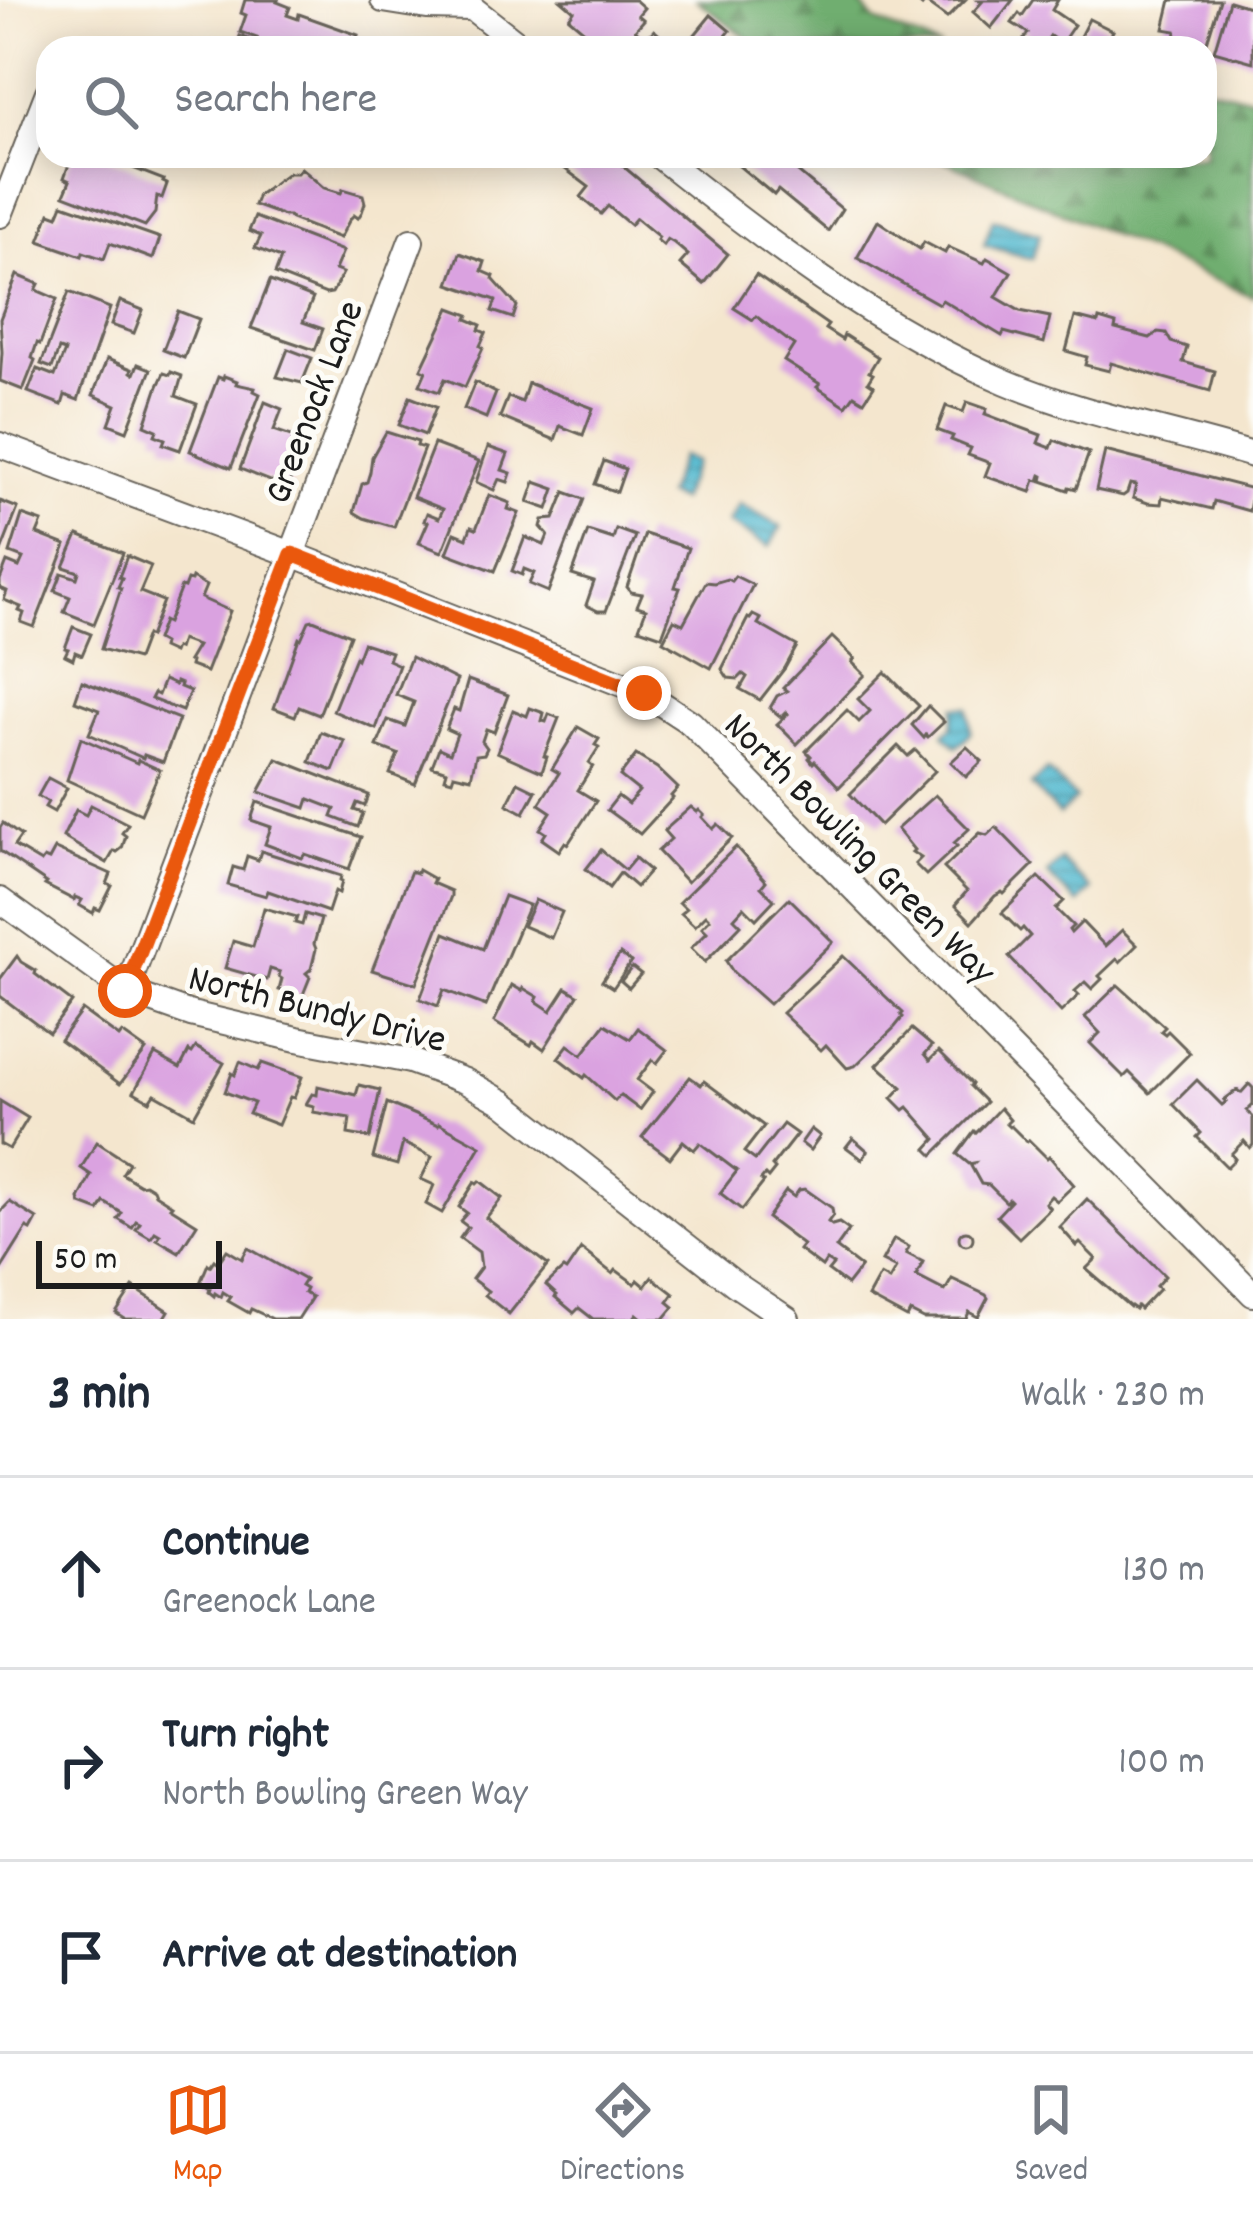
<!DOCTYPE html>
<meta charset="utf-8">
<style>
:root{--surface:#fff;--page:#f6f6f7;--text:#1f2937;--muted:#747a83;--line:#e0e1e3;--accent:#ea580c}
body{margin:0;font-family:Dekko,sans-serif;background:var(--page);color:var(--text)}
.scale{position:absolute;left:36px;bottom:30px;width:186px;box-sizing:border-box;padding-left:12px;border:6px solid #1c1c1c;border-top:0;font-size:33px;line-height:42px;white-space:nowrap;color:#1c1c1c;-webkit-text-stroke:9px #fdfcf7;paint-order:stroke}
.stop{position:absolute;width:36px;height:36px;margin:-27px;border:9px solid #ea580c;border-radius:50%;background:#fff}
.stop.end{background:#ea580c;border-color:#fff;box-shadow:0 3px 12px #0008}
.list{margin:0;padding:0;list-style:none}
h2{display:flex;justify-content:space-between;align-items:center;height:156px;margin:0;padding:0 48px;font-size:51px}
h2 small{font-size:39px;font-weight:400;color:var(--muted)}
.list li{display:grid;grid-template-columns:78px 1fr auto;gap:36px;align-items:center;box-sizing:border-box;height:192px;padding:0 48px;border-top:3px solid var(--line)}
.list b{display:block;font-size:45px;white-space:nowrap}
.list p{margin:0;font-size:39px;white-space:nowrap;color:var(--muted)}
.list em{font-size:39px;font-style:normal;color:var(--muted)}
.icon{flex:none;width:66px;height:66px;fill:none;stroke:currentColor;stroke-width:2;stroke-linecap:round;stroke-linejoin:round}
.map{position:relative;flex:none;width:1253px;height:1319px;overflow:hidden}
.search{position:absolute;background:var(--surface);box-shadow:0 6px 30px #0003;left:36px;right:36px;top:36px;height:132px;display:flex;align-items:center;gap:30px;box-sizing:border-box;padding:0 42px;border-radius:36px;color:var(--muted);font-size:45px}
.sheet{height:732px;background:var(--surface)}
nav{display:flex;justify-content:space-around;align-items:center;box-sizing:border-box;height:168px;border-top:3px solid var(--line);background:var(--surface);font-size:33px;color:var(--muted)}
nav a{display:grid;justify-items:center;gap:6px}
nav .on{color:var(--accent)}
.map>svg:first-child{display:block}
.forest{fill:url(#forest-firs);stroke:#466546;stroke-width:3}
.water{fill:url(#water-rules);stroke:#366a76;stroke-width:3}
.building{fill:#daa2e0}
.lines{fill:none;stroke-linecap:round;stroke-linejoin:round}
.minor-casing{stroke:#68635a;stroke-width:28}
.minor{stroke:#fff;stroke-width:24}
.route{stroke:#ea580c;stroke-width:15}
.labels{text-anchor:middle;stroke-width:10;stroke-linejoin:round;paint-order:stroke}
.street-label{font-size:39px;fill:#1c1c1c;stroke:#fdfcf7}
</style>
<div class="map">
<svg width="1253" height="1319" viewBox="0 0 1253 1319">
<defs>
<pattern id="forest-firs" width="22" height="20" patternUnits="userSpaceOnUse" patternTransform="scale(3)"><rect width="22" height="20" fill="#70ae6f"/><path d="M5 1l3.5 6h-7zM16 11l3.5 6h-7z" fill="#5b8d5a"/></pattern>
<pattern id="water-rules" width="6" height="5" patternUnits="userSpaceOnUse" patternTransform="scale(3)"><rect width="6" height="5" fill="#50b8cf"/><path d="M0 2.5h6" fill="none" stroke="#4295a7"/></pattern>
</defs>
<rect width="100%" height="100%" fill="#fdfcf7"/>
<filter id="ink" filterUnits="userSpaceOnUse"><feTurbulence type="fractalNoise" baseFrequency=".00833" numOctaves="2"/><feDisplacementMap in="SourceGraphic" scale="24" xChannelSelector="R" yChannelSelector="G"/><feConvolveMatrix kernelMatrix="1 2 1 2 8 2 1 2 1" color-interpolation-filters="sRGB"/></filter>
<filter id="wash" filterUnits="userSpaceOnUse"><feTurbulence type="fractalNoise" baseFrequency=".004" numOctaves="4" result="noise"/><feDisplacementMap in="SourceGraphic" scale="48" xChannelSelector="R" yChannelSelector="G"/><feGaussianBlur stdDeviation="2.7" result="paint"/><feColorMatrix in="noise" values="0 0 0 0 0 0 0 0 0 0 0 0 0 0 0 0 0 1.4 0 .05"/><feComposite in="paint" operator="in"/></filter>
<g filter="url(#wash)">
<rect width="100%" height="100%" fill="#f4e6ce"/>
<g class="forest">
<path d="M697,0H857L875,21L941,48H761Z"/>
<path d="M1205,87L1253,98V297L934,156H1205Z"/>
</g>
<g class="water">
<path d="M993,219L1040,234L1032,259L984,245Z"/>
<path d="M681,456L695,462L680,501L666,495Z"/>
<path d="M739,504L781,527L769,547L728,523Z"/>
<path d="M955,707H968L971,732L957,747L944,734L952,727Z"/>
<path d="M1047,770L1076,799L1059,815L1031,785Z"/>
<path d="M1061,860L1091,890L1077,904L1047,874Z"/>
</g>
<g id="blocks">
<g class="building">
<path d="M245,0H278L277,2L290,7L287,15L298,19L299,14L358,35L354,48H272L255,42L257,38L240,32L246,15L241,13Z"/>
<path d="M561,0H635L644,8L638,15L644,20L635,30L646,39L654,30L664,39L656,48H596L583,37L587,33L569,18L574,11Z"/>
<path d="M915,0L931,2L965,0L947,18L925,2L922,6Z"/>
<path d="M979,0H1013L991,28L973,12L982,2Z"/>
<path d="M1033,0H1058L1052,10L1074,25L1061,44L1050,36L1042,48H1018L1028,33L1012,23L1019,13L1022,16Z"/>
<path d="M1171,0H1220L1205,48H1174L1176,31L1164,29Z"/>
<path d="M1229,1L1253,8V62L1214,51Z"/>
<path d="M711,15L730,31L716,48H695L688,43Z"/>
<path d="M1089,19L1113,31L1109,39L1129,48H1074Z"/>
<path d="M240,36L254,41L252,48L236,47Z"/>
<path d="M72,156H102L164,180L163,182L167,184L162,198L157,196L155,213L145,226L64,195L70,181L64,178Z"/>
<path d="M548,156H611L728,254L704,284L680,264L688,255L674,243L667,239L663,245L657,240L659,237L636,218L630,225L608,206L601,214L581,197L589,187Z"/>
<path d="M727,156H779L842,209L828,231L778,190L774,195Z"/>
<path d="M301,168L324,188L341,193L343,189L363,195L365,203L362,212L358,218L354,215L350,219L340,238L291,219L289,216H284L254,205L258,195L288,173H297Z"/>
<path d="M63,204L160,238L153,259L110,243L104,259L83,252L82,256L39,241L50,213L58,216Z"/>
<path d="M255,217L343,251L335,270L343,273L332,293L326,294L275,274L281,258L255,248L261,236L249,231Z"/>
<path d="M878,221L920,249L924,242L945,253L948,247L984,263L987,258L1011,272L996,297L1020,311L1050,317L1044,343L1004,332L1002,336L942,300L939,304L857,258Z"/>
<path d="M460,253L485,262L482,271L494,276L493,279L517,306L513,318L492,311L496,300L449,284Z"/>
<path d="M17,275L39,284L36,290L57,299L40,344L37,343L32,358L35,360L23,390L0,381L2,352L0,319Z"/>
<path d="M756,275L828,325L825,329L842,340L844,335L878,357L869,372L873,374L868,382L874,386L864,401L854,395L846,406L817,387L820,384L784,361L794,345L756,316L753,320L734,308Z"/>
<path d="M270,281L313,298L303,322L323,329L315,350L251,328Z"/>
<path d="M69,292L110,308L78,400L65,395L62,405L28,392L37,369L55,376L65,351L59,349L52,368L41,364Z"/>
<path d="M120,301L143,310L134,333L111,325Z"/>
<path d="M450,308L469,315L467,319L481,325L479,330L486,333L480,346L483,348L465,387L445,379L439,392L420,385L426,371L421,369Z"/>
<path d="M178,311L199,319L184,358L163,350Z"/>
<path d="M1075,317L1098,323L1099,319L1116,324L1115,329L1150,338L1158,332L1166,333L1171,342L1187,347L1183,362L1215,371L1210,391L1111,363L1109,371L1085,365L1087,357L1066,351Z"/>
<path d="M288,349L312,358L302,383L277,377Z"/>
<path d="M107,359L132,369L131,372L134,374L138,364L151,369L127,431L109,424L116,405L93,395Z"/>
<path d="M171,372L182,376L176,396L197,404L180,450L163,444L165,439L155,435L157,430L145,425L158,386L164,373L170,375Z"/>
<path d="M224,376L237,381L236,384L255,388L254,391L260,394L231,468L190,451L218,377L223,379Z"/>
<path d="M475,382L496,393L486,418L464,409Z"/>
<path d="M528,383L593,408L583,435L560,426L555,440L500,417L508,397L522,402Z"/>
<path d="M410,397L436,407L425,435L399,425Z"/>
<path d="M265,402L282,409L274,430L294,437L292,443L301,446L288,488L240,469Z"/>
<path d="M967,402L987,409L985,414L1041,435L1038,443L1051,448L1054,440L1089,453L1076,489L1069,487L1068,490L1042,481L1043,476L1041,475L1039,481L1035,480L1031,492L985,476L990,463L968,455L971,448L951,440L953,436L937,430L946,406L963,412Z"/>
<path d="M386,432L418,442L417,446L424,448L394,527L364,518L354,512L362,484L367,482L370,472L372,457Z"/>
<path d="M434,444L479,461L442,552L419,543L428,522L424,521L427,513L439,518L443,509L413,497Z"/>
<path d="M488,447L508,454L502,470L511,473L508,482L499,479L494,490L476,482Z"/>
<path d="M1105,451L1253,489L1249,511L1214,501L1212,509L1162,497L1161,504L1148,503L1133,498L1136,485L1130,484L1127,493L1123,496L1096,490Z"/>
<path d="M604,461L625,469L617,492L595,484Z"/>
<path d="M535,482L555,489L548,509L528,502Z"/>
<path d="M565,492L584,499L548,592L529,584L534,573L524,569L522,575L512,571L525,537L544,545L548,535L541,527L543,520L554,519Z"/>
<path d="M489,495L510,503L508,509L519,513L495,571L447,553L455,533L467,538L471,527L476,529Z"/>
<path d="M0,501L18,508L0,554Z"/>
<path d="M22,515L42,522L37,534L66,545L34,627L21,622L24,613L19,611L21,607L4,600L7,591L0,588V580L7,562L19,567L23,558L10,553Z"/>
<path d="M616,529L635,536L606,611H598L586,605L594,582L572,575L588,531L613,539Z"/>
<path d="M645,534L688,548L675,587L680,588L662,636L639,628L646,609L637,606L642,594L631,592L627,587Z"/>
<path d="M78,535L123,553L94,624L64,612L70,597L55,591L62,573L77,578L79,572L64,567Z"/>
<path d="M127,556L151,566L140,592L163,601L149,637L146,635L137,659L101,649L121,588L118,587L122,578L119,577Z"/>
<path d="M735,576L753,585L711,668L663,641L674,620L683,624L706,582L714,583L727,579L731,581Z"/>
<path d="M192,578L206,586L201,598L230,611L206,672L190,666L191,662L188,661L197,646L181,640L178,649L175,648L173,653L162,648L163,644L156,640L163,621L167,623L181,587L184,588L187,580L191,581Z"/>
<path d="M753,615L761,619L758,624L797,646L785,668L760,700L740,689L747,677L743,674L738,679L728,678L722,669L748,618L750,619Z"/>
<path d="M313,620L350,635L319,715L299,707L295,716L274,708L299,638L301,639L309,621Z"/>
<path d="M73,627L91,634L82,655L75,652L73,659L65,655L68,649L65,648Z"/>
<path d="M832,637L855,659L852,662L865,675L797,744L777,724L788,714L786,712L781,717L770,708L777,696L787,691L783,688Z"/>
<path d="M363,643L391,652L388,660L399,665L376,729L333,711L355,657L357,659Z"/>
<path d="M411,657L457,680L415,784L390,774L398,754L377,746L388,720L405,726L414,702L396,695Z"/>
<path d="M885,672L919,706L839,787L815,761L813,763L809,758L811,756L806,751L847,710L859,722L870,711L858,699Z"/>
<path d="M164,680L175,685L176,682L181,684L180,687L190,691L182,711L151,699L154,693L158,695Z"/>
<path d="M468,680L508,695L494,732L486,729L482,741L487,748L484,754L476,755L471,778L454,774L452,780L445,778L447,771L432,766L439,748L450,753L457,734L446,729L454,709L459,711Z"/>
<path d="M82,681L179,719L163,762L144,755L143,758L89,734L99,710L75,701Z"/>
<path d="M928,706L944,722L928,737L926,735L924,738L912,725Z"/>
<path d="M530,708L544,713L542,721L546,722L549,714L559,718L544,756L547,757L542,772L497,752L513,710L527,716Z"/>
<path d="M578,727L599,739L595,745L599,747L589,763L593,766L578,790L596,801L568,844L565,842L559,851L542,839L546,833L540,829L551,812L539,804L559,773L552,769Z"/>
<path d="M321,732L345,741L333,771L310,762Z"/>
<path d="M81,738L137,763L138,760L160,770L141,814L67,780Z"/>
<path d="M898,746L908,756L915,750L935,771L880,825L850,794Z"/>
<path d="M967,747L982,761L966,777L951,762Z"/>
<path d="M636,755L657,768L678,788L671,796L673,798L640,834L607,810L618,796L628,804L639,791L620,776Z"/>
<path d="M277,759L369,795L365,806L357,803L354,810L363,813L358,827L332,817L335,809L309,799L306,808L259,792Z"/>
<path d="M48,778L67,788L54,812L45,807L48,802L38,796Z"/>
<path d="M518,782L536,791L524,813L507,804Z"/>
<path d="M935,795L969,829L954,843L957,846L926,875L915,864L921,858L912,852L914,850L897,829Z"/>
<path d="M257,802L361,837L349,869L305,854L302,858L265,844L271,827L251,820Z"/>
<path d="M91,805L128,824L122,833L126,836L122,848L117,852L114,851L107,863L63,837L76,810L86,815Z"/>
<path d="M691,807L697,812L699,810L704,815L702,817L713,829L718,824L732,838L687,882L658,851L671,839L664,831Z"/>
<path d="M3,823L21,836L14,846L41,862L44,858L49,860L55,849L111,874L107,884L112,886L100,910L95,908L93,913L79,905L82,900L75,897L74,900L45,885L47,883L0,851V828Z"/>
<path d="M996,827L1033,865L1004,894L1002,892L995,896L972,922L955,905L967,891L944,868L980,833L987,835Z"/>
<path d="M736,847L766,881L761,887L774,900L756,919L744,907L734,918L741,925L705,962L691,948L707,932L702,927L710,919L706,915L695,926L681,913L686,909L679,902Z"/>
<path d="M601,850L625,870L635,858L650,871L636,887L620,873L609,888L586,869Z"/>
<path d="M261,851L341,876L340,880L342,881L339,893L335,891L328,912L268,891L266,896L228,885L233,867L243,870L247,856L258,860Z"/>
<path d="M418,870L434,879L432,883L451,891V896L416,984L372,970L411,871L417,873Z"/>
<path d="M1039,877L1064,901L1056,909L1073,926L1069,930L1071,933L1082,922L1105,946L1122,930L1137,945L1120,962L1117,959L1099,976L1102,979L1092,989L1085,982L1075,991L1079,995L1061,1012L1009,957L1030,936L1023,928L1020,931L1002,913Z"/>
<path d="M504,896L529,905L486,1006L444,990L438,1006L420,999L445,933L483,949Z"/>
<path d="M789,898L833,942L769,1004L733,972L726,961Z"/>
<path d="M535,900L562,912L551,938L523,926Z"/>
<path d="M264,908L297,917L295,923L302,925L305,914L321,919L314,944L316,949L311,969L306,973L310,977L302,997L279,990L282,979L279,977L280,972L270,969L267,980L225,968L233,941L253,947Z"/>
<path d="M620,954L631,962L613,988L602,981Z"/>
<path d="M17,956L21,962L36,971L35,974L72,1002L49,1033L0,996V979Z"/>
<path d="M843,956L903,1013L901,1015L903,1017L895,1027L855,1066L847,1068L826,1045L821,1050L782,1013Z"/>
<path d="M632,967L641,974L629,988L621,981Z"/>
<path d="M512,985L522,991L523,988L538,997L536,1001L551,1011L566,988L578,995L544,1049L533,1041L531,1045L494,1022Z"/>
<path d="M1118,985L1165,1027L1161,1031L1165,1034L1168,1031L1190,1053L1150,1093L1129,1072L1124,1077L1090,1043L1100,1033L1085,1017Z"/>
<path d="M82,1010L119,1037L122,1033L146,1050L120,1084L60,1040Z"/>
<path d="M605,1024L630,1039L638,1028L667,1050L657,1063L652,1060L637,1080L653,1092L640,1110L620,1095L615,1101L586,1075L584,1078L558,1058L568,1045L582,1055Z"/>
<path d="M912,1029L932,1046L925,1054L930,1060L939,1051L972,1084L970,1086L986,1102L933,1155L927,1149L936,1139L908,1107L904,1110L892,1098L902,1087L877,1065Z"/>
<path d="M196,1047L224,1063L194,1116L155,1094L150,1101L134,1092L155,1054L180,1068L189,1051L192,1053Z"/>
<path d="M240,1062L258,1070L262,1063L302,1077L294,1098L290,1097L278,1125L249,1114L254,1103L225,1092L232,1073L235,1075Z"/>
<path d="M690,1077L701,1085L704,1081L764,1126L744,1152L755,1160L783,1124L797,1134L772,1166L775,1169L768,1178L765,1175L761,1180L764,1182L742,1210L720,1193L737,1171L700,1143L694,1150L683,1141L670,1158L642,1137Z"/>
<path d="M1197,1080L1222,1105L1226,1102L1224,1100L1237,1090L1241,1093L1249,1084L1253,1088V1105L1247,1111L1253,1117V1145L1250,1148L1244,1141L1231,1154L1235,1159L1227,1167L1197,1137L1201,1133L1173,1104Z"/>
<path d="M359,1085L380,1090L370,1138L348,1134L350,1118L313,1112L314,1106L306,1104L312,1094L317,1095L318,1086L356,1095Z"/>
<path d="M0,1101L28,1118L9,1149L0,1144Z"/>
<path d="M387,1103L438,1125L439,1123L481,1146L442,1213L426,1204L434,1185L421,1179L432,1157L403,1143L397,1165L373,1158Z"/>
<path d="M1000,1108L1010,1120L1006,1124L1009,1127L1011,1126L1027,1142L1029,1140L1047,1158L1049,1156L1074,1185L1057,1201L1051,1196L1045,1203L1050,1208L1019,1238L997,1216L1011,1201L1009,1199L1006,1202L989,1185L981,1184L971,1166L974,1163L969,1164L957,1154L974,1131L976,1133Z"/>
<path d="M811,1129L820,1136L810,1150L801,1143Z"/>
<path d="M853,1138L868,1151L862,1159L846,1147Z"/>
<path d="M97,1142L129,1163L122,1174L140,1185L145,1184L153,1189L155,1194L172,1205L170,1207L197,1224L179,1252L157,1239L160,1235L155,1232L151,1238L136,1229L140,1223L136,1221L132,1228L118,1219L122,1213L104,1202L99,1211L81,1204L79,1199L91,1175L81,1168Z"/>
<path d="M480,1181L502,1198L486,1218L548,1265L509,1314L485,1295L488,1291L472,1279L481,1267L479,1252L460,1238L468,1227L460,1221L467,1213L459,1207L475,1182L477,1184Z"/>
<path d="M805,1189L832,1208L833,1215L828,1222L832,1225L839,1223L849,1230L836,1248L861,1267L847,1285L828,1271L833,1265L826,1261L822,1267L799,1250L803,1245L767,1218L786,1191L794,1197L799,1190Z"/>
<path d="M1087,1199L1165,1276L1156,1286L1159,1289L1140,1309L1137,1306L1135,1309L1131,1306L1130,1307L1086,1269L1096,1259L1080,1243L1077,1246L1060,1227Z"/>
<path d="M10,1202L37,1219L31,1230L27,1228L0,1271V1212Z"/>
<circle cx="966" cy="1238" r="7"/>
<path d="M894,1239L909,1247L906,1253L923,1262L916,1276L945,1291L952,1279L986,1295L988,1298L978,1317L969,1312L966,1319H924L910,1312L907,1318L868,1297L880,1275L889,1280L896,1268L882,1261Z"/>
<path d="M248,1248L305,1280L301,1286L306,1289L304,1293L312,1297L298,1319H273L251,1309L249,1313L228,1301L231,1297L223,1292L221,1297L215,1293L214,1296L209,1292L210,1289L200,1283L208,1264L210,1266L214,1260L218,1263L227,1250L242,1259Z"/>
<path d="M581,1249L613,1274L616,1270L635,1284L638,1280L645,1286L652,1277L674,1294L668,1302L674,1307L664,1319H643L637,1314L633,1319H593L579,1308L574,1313L555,1297L557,1295L546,1285L563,1269L566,1271Z"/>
<path d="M133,1287L169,1311L164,1319H125L116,1313Z"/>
</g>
</g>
</g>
<g filter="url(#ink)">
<use href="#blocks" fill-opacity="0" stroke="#68635a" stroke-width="3"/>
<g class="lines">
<g class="minor-casing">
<g id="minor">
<path d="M383,0L427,7L472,8L523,48"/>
<path d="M659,156C769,243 875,326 1006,382C1084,415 1171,430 1253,455"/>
<path d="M0,215L48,92"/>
<path d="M0,445L292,554L645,693L691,723L1253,1294"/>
<path d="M0,900L126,991L191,1014L297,1039L410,1061L465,1081L504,1103L735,1284L787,1319"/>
<path d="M126,991L411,241"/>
</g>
</g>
<use href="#minor" class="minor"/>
</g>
</g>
<g class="lines" filter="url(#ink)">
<path class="route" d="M125,991L292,554L644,693"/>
</g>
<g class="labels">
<g class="street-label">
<text transform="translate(311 401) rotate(-69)" y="14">Greenock Lane</text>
<text transform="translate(862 846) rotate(45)" y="14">North Bowling Green Way</text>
<text transform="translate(318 1006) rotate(14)" y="14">North Bundy Drive</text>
</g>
</g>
</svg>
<div class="scale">50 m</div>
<div class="stop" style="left:125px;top:991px"></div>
<div class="stop end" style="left:644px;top:693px"></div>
<div class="search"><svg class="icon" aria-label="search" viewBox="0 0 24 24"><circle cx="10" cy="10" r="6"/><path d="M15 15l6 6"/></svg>Search here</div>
</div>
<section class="sheet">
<h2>3 min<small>Walk · 230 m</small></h2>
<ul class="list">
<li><svg class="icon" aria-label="ahead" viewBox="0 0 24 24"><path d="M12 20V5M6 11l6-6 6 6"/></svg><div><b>Continue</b><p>Greenock Lane</p></div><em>130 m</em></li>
<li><svg class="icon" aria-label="right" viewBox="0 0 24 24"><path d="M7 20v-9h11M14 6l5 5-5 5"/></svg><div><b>Turn right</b><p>North Bowling Green Way</p></div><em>100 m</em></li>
<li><svg class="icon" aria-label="arrive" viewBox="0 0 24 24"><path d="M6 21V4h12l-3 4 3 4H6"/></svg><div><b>Arrive at destination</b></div></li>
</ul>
</section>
<nav>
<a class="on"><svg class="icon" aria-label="map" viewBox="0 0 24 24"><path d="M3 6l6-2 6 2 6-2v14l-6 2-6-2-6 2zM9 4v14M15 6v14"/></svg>Map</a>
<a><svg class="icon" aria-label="directions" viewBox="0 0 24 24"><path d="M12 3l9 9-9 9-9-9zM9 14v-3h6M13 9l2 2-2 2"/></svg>Directions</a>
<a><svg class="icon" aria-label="saved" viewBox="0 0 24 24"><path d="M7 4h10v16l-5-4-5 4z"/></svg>Saved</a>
</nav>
